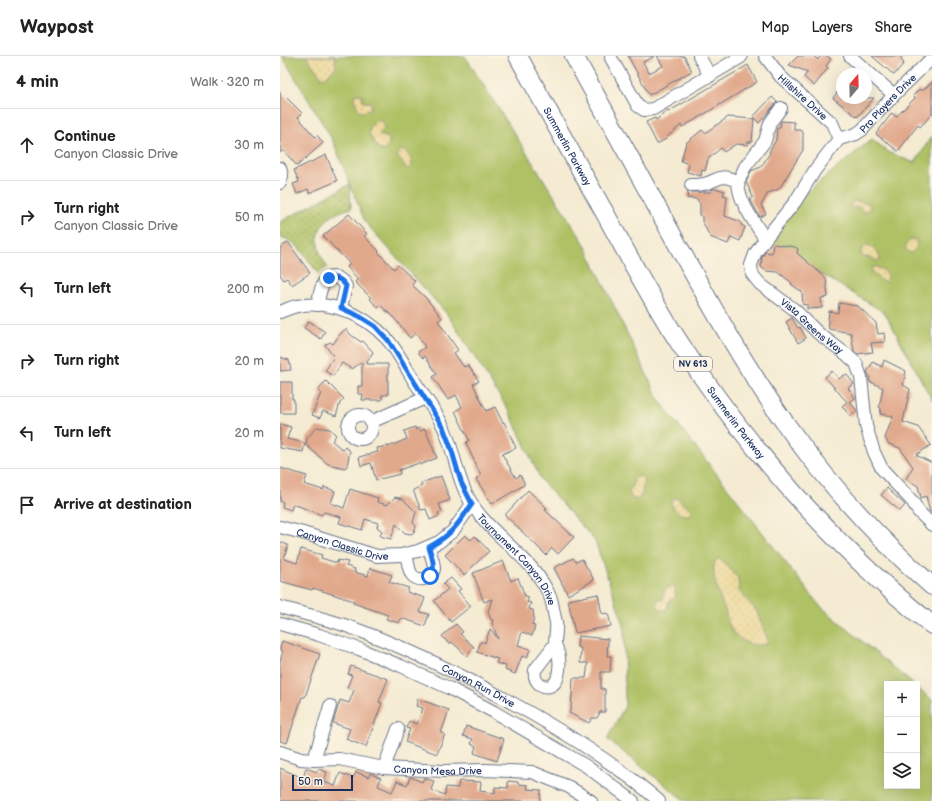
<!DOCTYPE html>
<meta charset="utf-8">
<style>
:root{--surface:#fff;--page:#f2f2f2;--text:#222;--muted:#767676;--line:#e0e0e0}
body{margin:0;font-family:"Balsamiq Sans",sans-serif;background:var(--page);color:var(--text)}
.controls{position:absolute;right:12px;bottom:12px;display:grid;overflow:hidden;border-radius:0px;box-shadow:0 4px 16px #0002}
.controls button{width:36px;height:36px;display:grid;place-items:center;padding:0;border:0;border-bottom:1px solid var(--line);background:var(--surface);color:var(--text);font:20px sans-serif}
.compass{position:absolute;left:556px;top:12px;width:36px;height:36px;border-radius:50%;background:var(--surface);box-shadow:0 4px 16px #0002;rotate:19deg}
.scale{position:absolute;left:12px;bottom:10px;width:61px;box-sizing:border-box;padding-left:4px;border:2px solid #1b2f5e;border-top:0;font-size:11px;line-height:14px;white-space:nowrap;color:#1b2f5e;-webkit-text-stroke:3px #fcf5e5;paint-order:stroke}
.stop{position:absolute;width:12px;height:12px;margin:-9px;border:3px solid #1a73e8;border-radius:50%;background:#fff}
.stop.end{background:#1a73e8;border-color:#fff;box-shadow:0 1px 4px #0008}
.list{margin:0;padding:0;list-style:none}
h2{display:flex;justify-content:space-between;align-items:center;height:52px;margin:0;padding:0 16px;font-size:17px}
h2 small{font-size:13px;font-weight:400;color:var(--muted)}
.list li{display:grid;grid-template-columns:26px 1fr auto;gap:12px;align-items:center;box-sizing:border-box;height:72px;padding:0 16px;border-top:1px solid var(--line)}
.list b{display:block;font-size:15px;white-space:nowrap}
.list p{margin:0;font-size:13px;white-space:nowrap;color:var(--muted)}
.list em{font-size:13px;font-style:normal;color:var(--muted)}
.icon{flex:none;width:22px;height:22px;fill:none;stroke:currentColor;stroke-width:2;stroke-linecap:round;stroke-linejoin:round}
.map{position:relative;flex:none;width:652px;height:745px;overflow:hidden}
header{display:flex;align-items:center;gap:24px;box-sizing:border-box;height:56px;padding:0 20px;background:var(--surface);border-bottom:1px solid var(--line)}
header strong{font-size:19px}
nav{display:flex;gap:22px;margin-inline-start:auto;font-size:14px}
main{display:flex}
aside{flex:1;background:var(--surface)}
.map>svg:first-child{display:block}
.grass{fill:#afc165;stroke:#657862}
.sand{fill:url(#sand-dots);stroke:#84847e}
.park{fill:url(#park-dots);stroke:#657862}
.building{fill:#e1a98c}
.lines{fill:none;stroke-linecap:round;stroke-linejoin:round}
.minor-casing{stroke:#677187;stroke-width:14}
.highway-casing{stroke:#677187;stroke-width:20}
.minor{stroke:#fff;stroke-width:12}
.highway{stroke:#fff;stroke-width:18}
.route{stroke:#1a73e8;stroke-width:5}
.labels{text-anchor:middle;stroke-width:3.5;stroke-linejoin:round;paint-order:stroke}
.shield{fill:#fcf5e5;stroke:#5e6a86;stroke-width:1}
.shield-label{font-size:9px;font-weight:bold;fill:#1b2f5e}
.street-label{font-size:10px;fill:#1b2f5e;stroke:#fcf5e5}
</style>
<header>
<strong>Waypost</strong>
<nav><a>Map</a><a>Layers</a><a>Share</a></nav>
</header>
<main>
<aside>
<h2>4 min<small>Walk · 320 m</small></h2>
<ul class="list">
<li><svg class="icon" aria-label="ahead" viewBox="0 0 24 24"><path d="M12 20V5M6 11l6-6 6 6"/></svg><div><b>Continue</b><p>Canyon Classic Drive</p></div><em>30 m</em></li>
<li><svg class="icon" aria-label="right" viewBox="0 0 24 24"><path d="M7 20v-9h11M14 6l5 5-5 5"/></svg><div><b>Turn right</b><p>Canyon Classic Drive</p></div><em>50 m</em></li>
<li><svg class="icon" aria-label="left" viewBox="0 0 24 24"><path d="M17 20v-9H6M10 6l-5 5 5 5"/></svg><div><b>Turn left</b></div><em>200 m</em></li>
<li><svg class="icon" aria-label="right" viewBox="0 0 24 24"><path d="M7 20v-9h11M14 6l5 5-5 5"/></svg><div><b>Turn right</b></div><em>20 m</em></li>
<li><svg class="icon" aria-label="left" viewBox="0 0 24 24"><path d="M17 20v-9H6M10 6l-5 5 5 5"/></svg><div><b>Turn left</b></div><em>20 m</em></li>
<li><svg class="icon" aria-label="arrive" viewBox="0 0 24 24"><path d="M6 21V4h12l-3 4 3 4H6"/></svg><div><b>Arrive at destination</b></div></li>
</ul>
</aside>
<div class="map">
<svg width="652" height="745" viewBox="0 0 652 745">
<defs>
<pattern id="sand-dots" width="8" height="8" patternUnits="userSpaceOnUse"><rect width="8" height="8" fill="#eeda9e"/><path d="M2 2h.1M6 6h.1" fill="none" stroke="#ccbb8a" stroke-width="1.8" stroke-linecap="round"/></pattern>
<pattern id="park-dots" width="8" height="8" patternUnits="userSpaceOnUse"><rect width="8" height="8" fill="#afc165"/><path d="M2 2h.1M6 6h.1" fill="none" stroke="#8e9d56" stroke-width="1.8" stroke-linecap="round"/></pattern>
</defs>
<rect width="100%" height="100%" fill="#fcf5e5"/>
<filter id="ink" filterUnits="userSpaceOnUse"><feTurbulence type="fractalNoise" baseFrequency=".025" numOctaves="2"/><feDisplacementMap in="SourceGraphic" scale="8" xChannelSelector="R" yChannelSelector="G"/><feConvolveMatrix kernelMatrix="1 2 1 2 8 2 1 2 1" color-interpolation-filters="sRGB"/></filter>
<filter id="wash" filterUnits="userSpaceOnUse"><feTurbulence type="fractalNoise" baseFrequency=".012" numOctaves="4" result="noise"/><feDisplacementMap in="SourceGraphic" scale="16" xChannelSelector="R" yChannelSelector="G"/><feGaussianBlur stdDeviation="0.9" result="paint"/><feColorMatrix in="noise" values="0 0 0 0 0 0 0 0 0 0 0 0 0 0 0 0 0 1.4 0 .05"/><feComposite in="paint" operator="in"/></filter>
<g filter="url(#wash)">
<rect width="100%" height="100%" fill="#f4ebd2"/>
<g class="grass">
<path d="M2,0H185L304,187L379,344L539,549L633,628H607V730H637V632L652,644V745H405L327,683L345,650L344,569L315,485L261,424L229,355L167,258L85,166L53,85Z"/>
<path d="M652,79V344L605,257L485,183L515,146L592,83L610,97L635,107Z"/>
</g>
<g class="sand">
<path d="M26,0H55L56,11L45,21L42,22Z"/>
<path d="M75,38L82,39L83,46H90L92,49L90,53L85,56L79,55L74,43Z"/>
<path d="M97,64L101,65L104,69V73L99,78L100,80L108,81L109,83V89L104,95L98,93L89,77L90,71Z"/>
<path d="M120,94L125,95C129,100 135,106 130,113L125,112L122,106L117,100Z"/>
<path d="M573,145L588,147L590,151L588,155L584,156L578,150L572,153L570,149Z"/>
<path d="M633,183L636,184C638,190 636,195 630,197L626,194C625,189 628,185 633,183Z"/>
<path d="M587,189C593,191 600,197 600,204L597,205L588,201H583L581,197L583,192Z"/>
<path d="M592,211H597L605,215L607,221L606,226L602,225L598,221L593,218L591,215Z"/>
<path d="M360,420L364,423L362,438L358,443H352L349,435L352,431L355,421Z"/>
<path d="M398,442L403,448L410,452L411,456L408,459C400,460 395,455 391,448L392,443Z"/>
<path d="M439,503L442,504L458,522L459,535L476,554L488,585L487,587C476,592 462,587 454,577C449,571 447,562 445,554C440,542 429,516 436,504Z"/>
<path d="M391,530L395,532L396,540L389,545L387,553L381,554L378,550L377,545L379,543L383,544L384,536L388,531Z"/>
</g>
<path class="park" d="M70,128L71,152C50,158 33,169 39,194C40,200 45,206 47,211L38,218C29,205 17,184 0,181V166Z"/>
<g id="blocks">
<g class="building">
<path d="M348,0H375L363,6L369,17L383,10L377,0H404L412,15L369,39Z"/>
<path d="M518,0H534L538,4L540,0H547L551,3L546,10L548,12L534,30L524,21L528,16L509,9Z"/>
<path d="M592,0H623L620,3L624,7L614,19Z"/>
<path d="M468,9L477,26L413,65L402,71L401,69L386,82V83L377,88L366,66L375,62L376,64L387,55L388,56Z"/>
<path d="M652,26V58L640,71L638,69L618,95L596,78L612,57L616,61L635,42L633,40L639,33L642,35Z"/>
<path d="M562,30V42H594L577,61L553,42Z"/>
<path d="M0,35L22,57L18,61L35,81L37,79L43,87L17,110L3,94L0,97Z"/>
<path d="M492,41L497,46L479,67L473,61Z"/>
<path d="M448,61L474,63L472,86H468V89L456,88L444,96L441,92L428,103L425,115L422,114L421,120L407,116L409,108L401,105L406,87L422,74L425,77Z"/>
<path d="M501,65L514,66V74H520L523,76V94L499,133L488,137L481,149L486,158L480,161L470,143L473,141L466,126L471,115L481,111L490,97L489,96L496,84L497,72H500Z"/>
<path d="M46,99L57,125L29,137L28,133L17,138L13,128L19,126L14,114Z"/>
<path d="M433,133H438L445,135L443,139L447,140L445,160L461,166V169L465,171L460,185L451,181L448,188L430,181L422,165V160L420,159V148L417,143L407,142L408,136H430L431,134Z"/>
<path d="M69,158L87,178L84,180L99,195L98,196L114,213L118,209L135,225L132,229L146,242L162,262L158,265L178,294L174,297L184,311L188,309L199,325L193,328L206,355L215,351L223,367L224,366L236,392L222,398L236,422L240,419L244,426V429L212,448L196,423L201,420L186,387L189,384L175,355L182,351L176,339L168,344L153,321L157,318L145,300L143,302L138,296L145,291L136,277L130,282L111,258H110L100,249L98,252L90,243L91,242L75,226L78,223L67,211L70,208L43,180Z"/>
<path d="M8,186L30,217L12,229L7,222L4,224L0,219V192Z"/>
<path d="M493,188L515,191L518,193L517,197L546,222L548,241L541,242L542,252L527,253V248L523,249L522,236L511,228L512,227L498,216L486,215L481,211L482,201L485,196L492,197Z"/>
<path d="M559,247L578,250L596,267L598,278L604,277L605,286L591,287L593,296L577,298L574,295L571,277L549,273L548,265L549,255L558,257Z"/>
<path d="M512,262L518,272L520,271L526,282L518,287L506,266Z"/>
<path d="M29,265L45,276L41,283L24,272Z"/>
<path d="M66,273L71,279L81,286L83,285L93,296L86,308H108V339H102V344H82L83,338H78V330H82V306L72,313L62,307L53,320L45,315L54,301L45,289L50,286L53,288L61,277Z"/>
<path d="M0,301L9,304L11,314L0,315Z"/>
<path d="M604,304L626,315L623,329L630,333L623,366L638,371L651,389L636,399L652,407V456H650L646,440L641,442L638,430L626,423L633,411L620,392L609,388L605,382L613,360L600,358L601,352L599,351L603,332L589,325L590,321L587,316L593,306L602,311Z"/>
<path d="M552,315L559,323L564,319H567L574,328L568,332L575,342L570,346L577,355L570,360L562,350L567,346L545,321Z"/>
<path d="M46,325L64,343L60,347L56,360L43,355L40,362L32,359L41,337L38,335L42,329Z"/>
<path d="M0,326H12V343H14V357H0Z"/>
<path d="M0,368L11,371L7,383L25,387L23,396L0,392Z"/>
<path d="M37,371L50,373L56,379L52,385L63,394L65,391L70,395L67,410L65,412L48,408L26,389L27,382Z"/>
<path d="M135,371L136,374L139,372L140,375L145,373L157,402L140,409L139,407L119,414L120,418L96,424L91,407L81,410L79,401L98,396L97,392L108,390V391L127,383L124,375Z"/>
<path d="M0,412L27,420L24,428L43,434L44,431L55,435L51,447L64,452L70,433L98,442L97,446L107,449L115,441L123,443L136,456L133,467L136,470L134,476L131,478L125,477L116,468L111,483L100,480L102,475L97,471L98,467L85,463L82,474L59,467L61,461L44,456L42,459L13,448L11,454L2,451L3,446L0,445Z"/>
<path d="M161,420L170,444L159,448L162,456L158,457L159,460L150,464L146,453L141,454L133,434L142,430L141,427Z"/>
<path d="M607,432L625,449L620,455L601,439Z"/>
<path d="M248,434L267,452L265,454L294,481L278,498L272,492L266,499L225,459Z"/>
<path d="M185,479L191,484L195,480L209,495L184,519L165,499Z"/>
<path d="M0,486L8,489L4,503L17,507L21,493L42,499L41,502L57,507L58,504L68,506L66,510L75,513L74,516L88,520L90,512L112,519L109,526L129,532L127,536L145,542L140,556L149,558L145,570L121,562L119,567L106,563L108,559L73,547L74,545L33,532L32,534L0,525Z"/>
<path d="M293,502L296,506L302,503L314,524L288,539L274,512Z"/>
<path d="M223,505L231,525L238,522L245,540L249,541L247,546L251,547L249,553L253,554L254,562L252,569L255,570L252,580L242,576L238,589L250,593L247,602L242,600L235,618L225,614L226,610L216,607L218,603L197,596L201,585L205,587L210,573L218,583L212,567L213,564H211L208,556L212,543L204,546L193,517Z"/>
<path d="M171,522L181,533L178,535L191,550L171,566L154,545L168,533L163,528Z"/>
<path d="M318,538L322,558L328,557L331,570L295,577L288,544Z"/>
<path d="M176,568L183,576L180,578L194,591L187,600L172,586L169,588L162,580Z"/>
<path d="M298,580L328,583L327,600H331L330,616H321V633H325V656H320L317,662H312L309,667L289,657L291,653L293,622H306L308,607H300L301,592L297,591Z"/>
<path d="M2,585L40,598L25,641H22L7,687L0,685V605L3,595L0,594V593Z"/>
<path d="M71,610L108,623L99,646L102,647L86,691L66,683L70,673L53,667L60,644L69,647L74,634L67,632L72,619L68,618Z"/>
<path d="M138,643L169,654L161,677L165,678L157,698L125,686L130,673L126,672L129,665L137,668L143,652L136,650Z"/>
<path d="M186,670L224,683L217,705L194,697L196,690L191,688L193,683L183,680Z"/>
<path d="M0,712L23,722L26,712L37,716L38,713L47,716L44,726L55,730L60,717L73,722L76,716L89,721L90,717L101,722L98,730L112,736L117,725L127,729L130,721L142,726L144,722L154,725L151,734L165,739L166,731L178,732L179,725L201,726L200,735L215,737V731L228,732V725L238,726V728L248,729L247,733L261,734L260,745H0Z"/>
</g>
</g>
</g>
<g filter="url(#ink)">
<use href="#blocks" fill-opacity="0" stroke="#677187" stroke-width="1"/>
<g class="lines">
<g class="minor-casing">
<g id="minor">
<path d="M331,0V2L358,50L364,54L373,53L461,1"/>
<path d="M419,0L430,20"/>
<path id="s1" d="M485,0L500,20L552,67L559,83"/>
<path d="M570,0L614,39"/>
<path id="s2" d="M559,83L535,114L515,146L485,183L475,198L471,209L472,218L480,228L515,254L538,277L566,298L576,307L581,321L586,370L594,396L602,413L633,446L638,455L652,469"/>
<path id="s3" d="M559,83L576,78L582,74L614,39L652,2"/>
<path d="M0,112L2,120L0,127"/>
<path d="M458,126L465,111L485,85L490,67L501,52"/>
<path d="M458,126C459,147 474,165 485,183"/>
<path d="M411,129C415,129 420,129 424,128C440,124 440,116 458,126"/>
<path d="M37,249C40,239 41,221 53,221C59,221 63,225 66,230L61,252"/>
<path id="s4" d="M0,256C6,254 11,251 17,250C51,244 84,258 107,283C117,294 125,310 133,323C143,339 156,355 164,372C175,397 177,425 192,448C214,483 255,502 271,543C273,550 274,559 276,566C277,573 275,580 275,587C276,592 279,597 279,602C280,608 279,618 277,623C271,637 252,630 255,614L275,588"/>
<circle cx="80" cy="371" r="12"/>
<path d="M91,366L145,342"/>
<path id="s5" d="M0,471L23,477L97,500L121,499L138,495L159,486L173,475L192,448"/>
<path d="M126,498C128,504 128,514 132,519C139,527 153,523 154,512C154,506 150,497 149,491"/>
<path id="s6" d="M0,551C21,557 43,562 64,569C130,592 192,624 252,658C297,684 340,711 379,745"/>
<path d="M0,568L39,579L79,593L121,610L169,632L214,656L306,710L353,745"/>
<path id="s7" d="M0,696L21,703L34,704L59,703L104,712L164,715L205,714L252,716L289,731L311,745"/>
<path d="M34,704L50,650"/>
<path d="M104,712L118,673"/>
</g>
</g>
<g class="highway-casing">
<g id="highway">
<path id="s8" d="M238,0C267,53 296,106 326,159C349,201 371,243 397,283C464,388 554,491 652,569"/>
<path d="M294,0C328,61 361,123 395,184C429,246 464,309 505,367C547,426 597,482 652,530"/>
</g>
</g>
<use href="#minor" class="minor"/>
<use href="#highway" class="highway"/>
</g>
</g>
<g class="lines" filter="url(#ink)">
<path class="route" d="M49,222C57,221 62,223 66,230L61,252L79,260L95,270L108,284L163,371L171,392L181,426L192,448C178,468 171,480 149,491C151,500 157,511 150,520"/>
</g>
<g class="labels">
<rect class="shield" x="394" y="301" width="38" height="14" rx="3"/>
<g class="shield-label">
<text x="413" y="311">NV 613</text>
</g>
<g class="street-label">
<text dy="4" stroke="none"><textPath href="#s1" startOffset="56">Hillshire Drive</textPath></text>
<text dy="4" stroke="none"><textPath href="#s3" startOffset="62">Pro Players Drive</textPath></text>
<text dy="4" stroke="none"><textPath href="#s8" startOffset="103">Summerlin Parkway</textPath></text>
<text dy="4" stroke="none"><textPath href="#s2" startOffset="243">Vista Greens Way</textPath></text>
<text dy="4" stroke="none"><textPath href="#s8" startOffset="427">Summerlin Parkway</textPath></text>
<text dy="4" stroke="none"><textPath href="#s5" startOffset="65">Canyon Classic Drive</textPath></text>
<text dy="4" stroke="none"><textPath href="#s4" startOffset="377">Tournament Canyon Drive</textPath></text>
<text dy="4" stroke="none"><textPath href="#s6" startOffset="214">Canyon Run Drive</textPath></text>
<text dy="4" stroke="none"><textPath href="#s7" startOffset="160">Canyon Mesa Drive</textPath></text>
</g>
</g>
</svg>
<div class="controls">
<button>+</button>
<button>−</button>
<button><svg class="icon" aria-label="layers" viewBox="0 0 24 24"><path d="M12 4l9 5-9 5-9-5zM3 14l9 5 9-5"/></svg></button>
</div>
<svg class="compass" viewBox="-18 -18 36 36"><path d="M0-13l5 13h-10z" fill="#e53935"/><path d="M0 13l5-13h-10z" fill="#767676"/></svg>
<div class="scale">50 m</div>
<div class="stop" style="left:150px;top:520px"></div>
<div class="stop end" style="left:49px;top:222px"></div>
</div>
</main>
